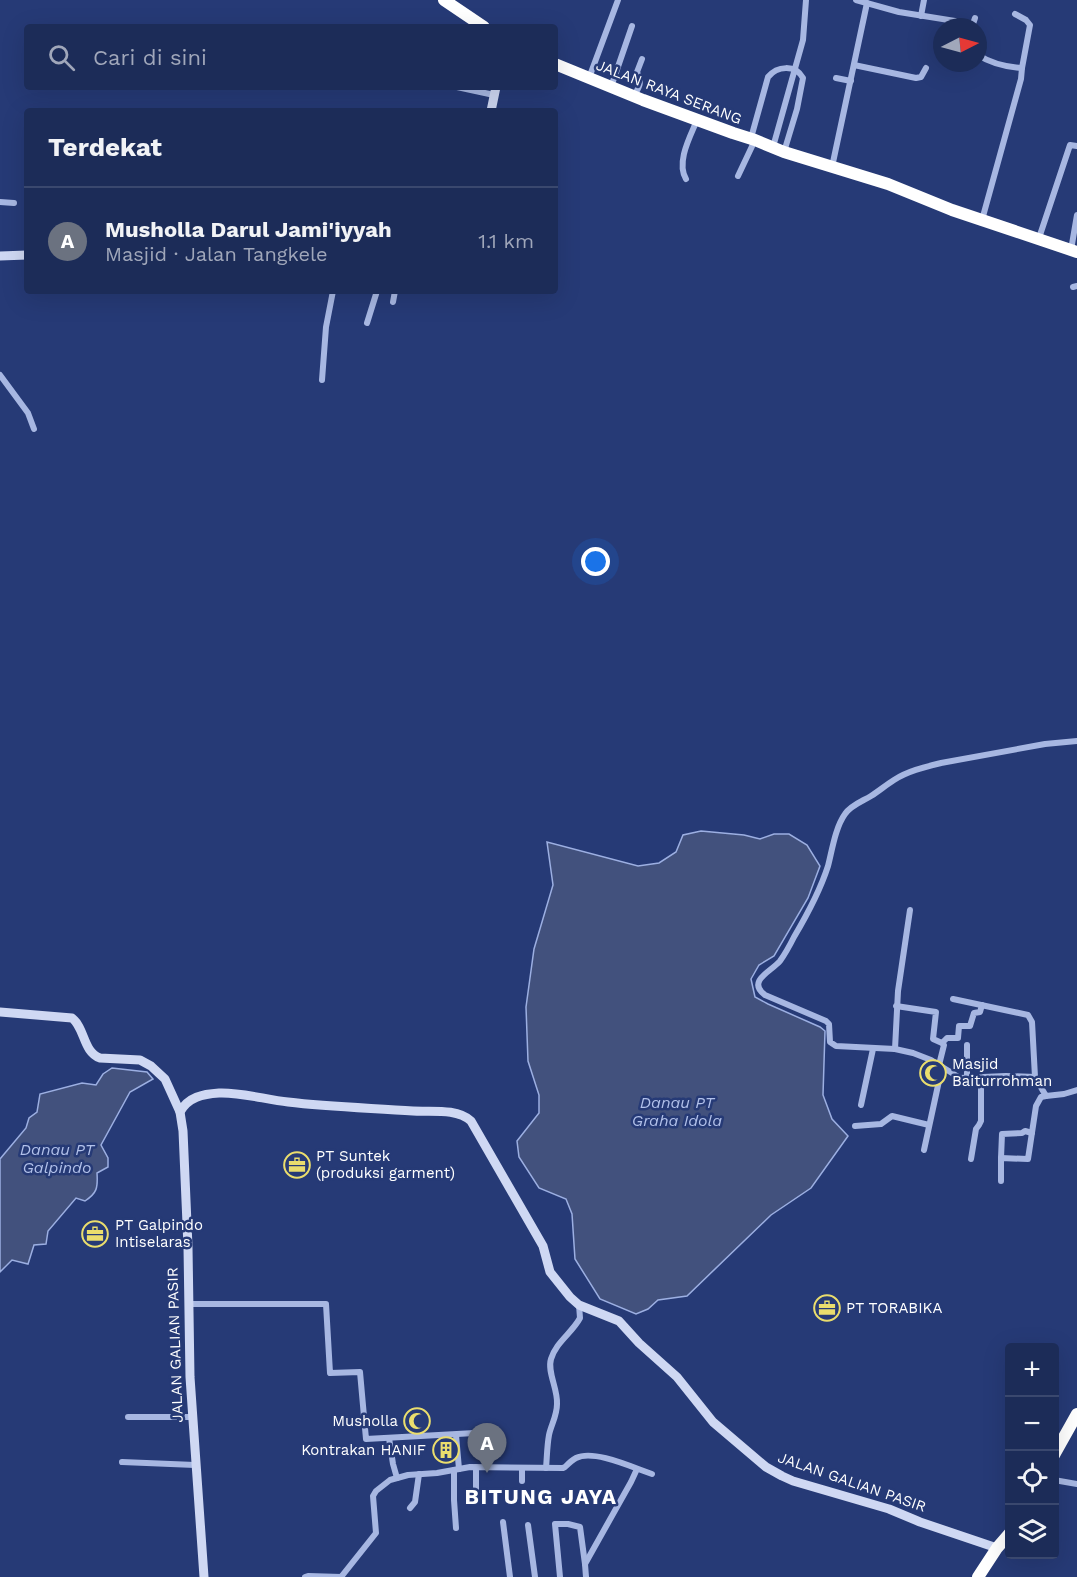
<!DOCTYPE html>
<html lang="id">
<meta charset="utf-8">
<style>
:root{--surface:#1c2c58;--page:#293861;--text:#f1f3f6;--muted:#a0a7ba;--line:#3a486e;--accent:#eadd6d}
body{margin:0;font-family:"Work Sans",sans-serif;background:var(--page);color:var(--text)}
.controls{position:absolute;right:18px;bottom:18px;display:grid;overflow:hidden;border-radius:6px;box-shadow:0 6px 24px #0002}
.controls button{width:54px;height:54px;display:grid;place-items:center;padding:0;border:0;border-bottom:2px solid var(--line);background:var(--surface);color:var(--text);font:30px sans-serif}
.compass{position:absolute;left:933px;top:18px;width:54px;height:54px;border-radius:50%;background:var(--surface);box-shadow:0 6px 24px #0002;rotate:84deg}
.you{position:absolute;left:596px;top:562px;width:21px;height:21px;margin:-15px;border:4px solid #fff;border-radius:50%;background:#1a73e8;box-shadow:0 0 0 9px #1a73e833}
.badge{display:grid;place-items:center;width:39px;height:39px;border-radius:50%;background:var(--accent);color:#fff;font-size:20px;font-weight:700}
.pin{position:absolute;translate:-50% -50px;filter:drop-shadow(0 2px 3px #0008)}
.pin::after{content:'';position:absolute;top:32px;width:21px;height:18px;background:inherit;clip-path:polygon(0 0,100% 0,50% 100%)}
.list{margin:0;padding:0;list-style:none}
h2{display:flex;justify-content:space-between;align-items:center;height:78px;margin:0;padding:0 24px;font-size:26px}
h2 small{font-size:20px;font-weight:400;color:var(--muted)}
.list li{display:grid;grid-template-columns:39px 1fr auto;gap:18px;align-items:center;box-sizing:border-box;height:108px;padding:0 24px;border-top:2px solid var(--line)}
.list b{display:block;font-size:22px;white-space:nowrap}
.list p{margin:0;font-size:20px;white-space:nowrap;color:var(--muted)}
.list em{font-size:20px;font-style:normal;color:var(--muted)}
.icon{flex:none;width:33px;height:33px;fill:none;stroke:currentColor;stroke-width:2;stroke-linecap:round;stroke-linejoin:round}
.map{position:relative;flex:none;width:1077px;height:1577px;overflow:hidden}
.search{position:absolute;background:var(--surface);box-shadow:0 6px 24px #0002;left:24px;top:24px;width:534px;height:66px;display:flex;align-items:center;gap:15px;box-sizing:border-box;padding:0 21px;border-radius:6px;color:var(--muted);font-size:22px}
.panel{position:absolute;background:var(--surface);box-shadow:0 6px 24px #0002;left:24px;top:108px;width:534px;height:186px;border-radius:6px}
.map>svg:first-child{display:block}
.water{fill:#42517d;stroke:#9cafe2;stroke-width:1.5}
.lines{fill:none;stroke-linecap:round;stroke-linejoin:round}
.street{stroke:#a7b7e2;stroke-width:6}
.secondary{stroke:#cfd8f3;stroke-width:9}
.highway{stroke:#fff;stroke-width:12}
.labels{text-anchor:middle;stroke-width:5;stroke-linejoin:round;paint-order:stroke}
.street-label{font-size:15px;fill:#fff;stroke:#263a76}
.poi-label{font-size:15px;fill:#fff;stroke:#263a76;text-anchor:start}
.water-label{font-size:16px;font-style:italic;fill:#b2c1ea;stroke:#263a76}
.district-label{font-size:21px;font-weight:bold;letter-spacing:1.5px;fill:#fff;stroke:#263a76}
</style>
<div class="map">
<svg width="1077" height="1577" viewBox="0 0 1077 1577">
<rect width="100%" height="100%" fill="#263a76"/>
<g class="water">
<path d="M701,831L744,835L760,839L774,834H789L807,845L820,866L808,898L774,956L759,965L751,979L755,997L768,1004L820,1027L825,1031L823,1095L832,1119L848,1136L811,1188L771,1215L687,1296L658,1300L648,1309L636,1314L600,1299L575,1259L572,1214L566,1199L539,1188L519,1157L517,1141L539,1113V1095L528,1061L526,1007L534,949L553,885L547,842L638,866L659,863L676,852L683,835Z"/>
<path d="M112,1068L147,1072L153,1079L130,1092L101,1145L108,1158V1167L97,1173C98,1188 97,1193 85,1201L76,1198L48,1231L46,1244L34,1245L28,1264L12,1260L0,1272V1159L26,1128L29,1118L37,1112L40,1094L82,1083L96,1085L103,1074Z"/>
</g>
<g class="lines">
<g class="street">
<path d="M856,0L899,12L955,21L961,27"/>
<path d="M1015,14L1026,20L1030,25L1022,68"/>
<path d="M921,16L924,0"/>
<path d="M972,27L975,18"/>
<path d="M978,55C992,64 1006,67 1022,68L1021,79L982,220"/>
<path d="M854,65L916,78L921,77L926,68"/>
<path d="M589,78L618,0"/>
<path d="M836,78L851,81"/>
<path d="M457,87L494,95"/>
<path d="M611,87L632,26"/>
<path d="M634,96C640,85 642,84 637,72L642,59"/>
<path d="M751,138L768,77C777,66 795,64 803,78L797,109L784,152"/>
<path d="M773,147L803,40L806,0"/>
<path d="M832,167L867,3"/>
<path d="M738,176L755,140"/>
<path d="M686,179C676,162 690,137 697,120"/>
<path d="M0,202L14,203"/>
<path d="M1039,238L1070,145L1077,146"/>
<path d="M1071,250L1077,215"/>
<path d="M1073,287L1077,286"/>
<path d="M393,302L395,291"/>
<path d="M367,323L377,291"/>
<path d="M0,375L28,413L34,429"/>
<path d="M322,380L326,327L333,291"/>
<path d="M1077,741L1045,744L941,763C925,767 908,771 894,780C886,785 879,791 871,796C863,801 851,805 845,814C835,828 832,851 828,866C820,891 807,915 794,937C790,945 785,954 780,961C772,971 746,981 765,995L826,1021L829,1024L830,1042L836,1046L895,1049L913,1053L931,1060L960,1078L1006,1076L1035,1077L1046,1096L1064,1094L1077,1090"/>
<path d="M953,999L1028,1015L1032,1022L1035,1077"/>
<path d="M896,1006L936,1012L933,1039L942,1043L944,1045L939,1065"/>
<path d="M942,1043L947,1038H958L959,1026H970L974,1013L980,1012L982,1005"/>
<path d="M895,1049L898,991L910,910"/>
<path d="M967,1078V1045"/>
<path d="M861,1105L873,1049"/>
<path d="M855,1126L881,1124L892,1116L929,1125"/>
<path d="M924,1150L942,1067"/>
<path d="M1001,1158L1002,1134L1022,1133L1025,1131L1032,1133"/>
<path d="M971,1159L976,1129L979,1125L981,1121V1078"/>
<path d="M1001,1181V1158L1028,1159L1036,1106L1041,1097L1046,1096"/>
<path d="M188,1304H326L330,1373L360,1372L366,1439L493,1432"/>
<path d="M128,1417H192"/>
<path d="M456,1435L459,1469"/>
<path d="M389,1438L393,1464L397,1478"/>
<path d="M122,1462L195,1465"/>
<path d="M546,1468C547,1457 547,1446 549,1435C551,1425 557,1416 557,1404C558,1389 547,1372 551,1359C556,1342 572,1333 580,1318L579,1305"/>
<path d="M454,1470V1500L456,1528"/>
<path d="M1054,1480L1077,1484"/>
<path d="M522,1481V1468"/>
<path d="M476,1489V1467"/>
<path d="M410,1508L415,1502L419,1474"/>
<path d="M503,1522L510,1577"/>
<path d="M528,1525L535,1577"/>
<path d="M305,1577L308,1576L341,1577L376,1533L373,1496L376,1491L390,1480L408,1475L437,1473L470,1467L563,1468L565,1467C568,1464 572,1460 576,1458C594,1449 634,1468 652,1474"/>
<path d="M560,1577L555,1524H568L580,1527L585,1564"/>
<path d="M586,1577L585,1564L631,1482L637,1469"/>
</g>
<g class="secondary">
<path d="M491,111L496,87"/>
<path d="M0,256L27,255"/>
<path d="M0,1012L72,1018C85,1028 83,1052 100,1058L140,1060L151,1066L165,1079L180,1112L183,1131L188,1247L190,1377L204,1577"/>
<path d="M180,1112C188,1097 203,1094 219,1093C241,1092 267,1100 288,1102C330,1107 372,1108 413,1111C431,1112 457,1108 471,1121L543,1246L550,1272L570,1297L579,1305L619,1321L639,1343L677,1377L713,1422L766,1467L782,1476L793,1481L889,1509L920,1522L997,1548"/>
</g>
<g class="highway">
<path d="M444,0L484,27"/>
<path d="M555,64L643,100L733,133L755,140L784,152L888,184L952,210L1077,252"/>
<path d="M1054,1455L1077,1414"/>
<path d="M978,1577L997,1548L1010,1533"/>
</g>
</g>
<defs>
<g id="mosque-ring" transform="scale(1.35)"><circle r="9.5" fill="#263a76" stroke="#eadd6d" stroke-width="1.5"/><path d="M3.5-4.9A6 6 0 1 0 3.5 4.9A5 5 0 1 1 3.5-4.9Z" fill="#eadd6d"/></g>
<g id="office-ring" transform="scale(1.35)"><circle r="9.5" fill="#263a76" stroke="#eadd6d" stroke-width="1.5"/><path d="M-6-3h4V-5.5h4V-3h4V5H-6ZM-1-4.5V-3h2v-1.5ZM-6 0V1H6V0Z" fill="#eadd6d"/></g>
<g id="building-ring" transform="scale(1.35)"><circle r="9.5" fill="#263a76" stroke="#eadd6d" stroke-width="1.5"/><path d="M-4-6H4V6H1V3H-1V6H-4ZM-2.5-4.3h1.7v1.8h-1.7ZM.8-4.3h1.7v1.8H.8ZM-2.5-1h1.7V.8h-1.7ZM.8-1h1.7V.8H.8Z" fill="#eadd6d"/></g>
</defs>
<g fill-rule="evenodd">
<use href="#mosque-ring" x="933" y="1073"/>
<use href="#office-ring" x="297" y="1165"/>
<use href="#office-ring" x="95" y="1234"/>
<use href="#office-ring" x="827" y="1308"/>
<use href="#mosque-ring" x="417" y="1421"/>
<use href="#building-ring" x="446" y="1450"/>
</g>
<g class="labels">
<g class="street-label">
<text transform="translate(669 92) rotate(21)" y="5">JALAN RAYA SERANG</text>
<text transform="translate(175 1345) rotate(-92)" y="5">JALAN GALIAN PASIR</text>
<text transform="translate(852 1482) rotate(19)" y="5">JALAN GALIAN PASIR</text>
</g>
<g class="poi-label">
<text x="952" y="1069">Masjid<tspan x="952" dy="17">Baiturrohman</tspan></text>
<text x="316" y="1161">PT Suntek<tspan x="316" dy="17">(produksi garment)</tspan></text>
<text x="115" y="1230">PT Galpindo<tspan x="115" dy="17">Intiselaras</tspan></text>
<text x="846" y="1313">PT TORABIKA</text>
<text x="398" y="1426" text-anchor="end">Musholla</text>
<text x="426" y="1455" text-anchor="end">Kontrakan HANIF</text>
</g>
<g class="water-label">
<text x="677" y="1108">Danau PT<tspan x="677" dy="18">Graha Idola</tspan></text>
<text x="57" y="1155">Danau PT<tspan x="57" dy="18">Galpindo</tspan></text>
</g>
<g class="district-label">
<text x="541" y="1504">BITUNG JAYA</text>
</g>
</g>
</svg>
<div class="controls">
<button>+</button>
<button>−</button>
<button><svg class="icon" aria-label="locate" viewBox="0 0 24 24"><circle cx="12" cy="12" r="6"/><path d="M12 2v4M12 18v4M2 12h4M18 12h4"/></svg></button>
<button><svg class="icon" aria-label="layers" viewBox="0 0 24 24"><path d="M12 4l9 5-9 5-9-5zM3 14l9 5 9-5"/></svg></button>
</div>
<svg class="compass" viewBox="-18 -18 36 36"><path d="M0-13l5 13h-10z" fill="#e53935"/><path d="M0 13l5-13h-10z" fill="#a0a7ba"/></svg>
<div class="you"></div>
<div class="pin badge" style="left:487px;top:1473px;background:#6b7280">A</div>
<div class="search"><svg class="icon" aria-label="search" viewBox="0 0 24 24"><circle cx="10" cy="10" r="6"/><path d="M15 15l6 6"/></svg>Cari di sini</div>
<section class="panel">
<h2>Terdekat<small></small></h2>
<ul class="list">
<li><span class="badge" style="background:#6b7280">A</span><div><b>Musholla Darul Jami'iyyah</b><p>Masjid · Jalan Tangkele</p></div><em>1.1 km</em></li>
</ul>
</section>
</div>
